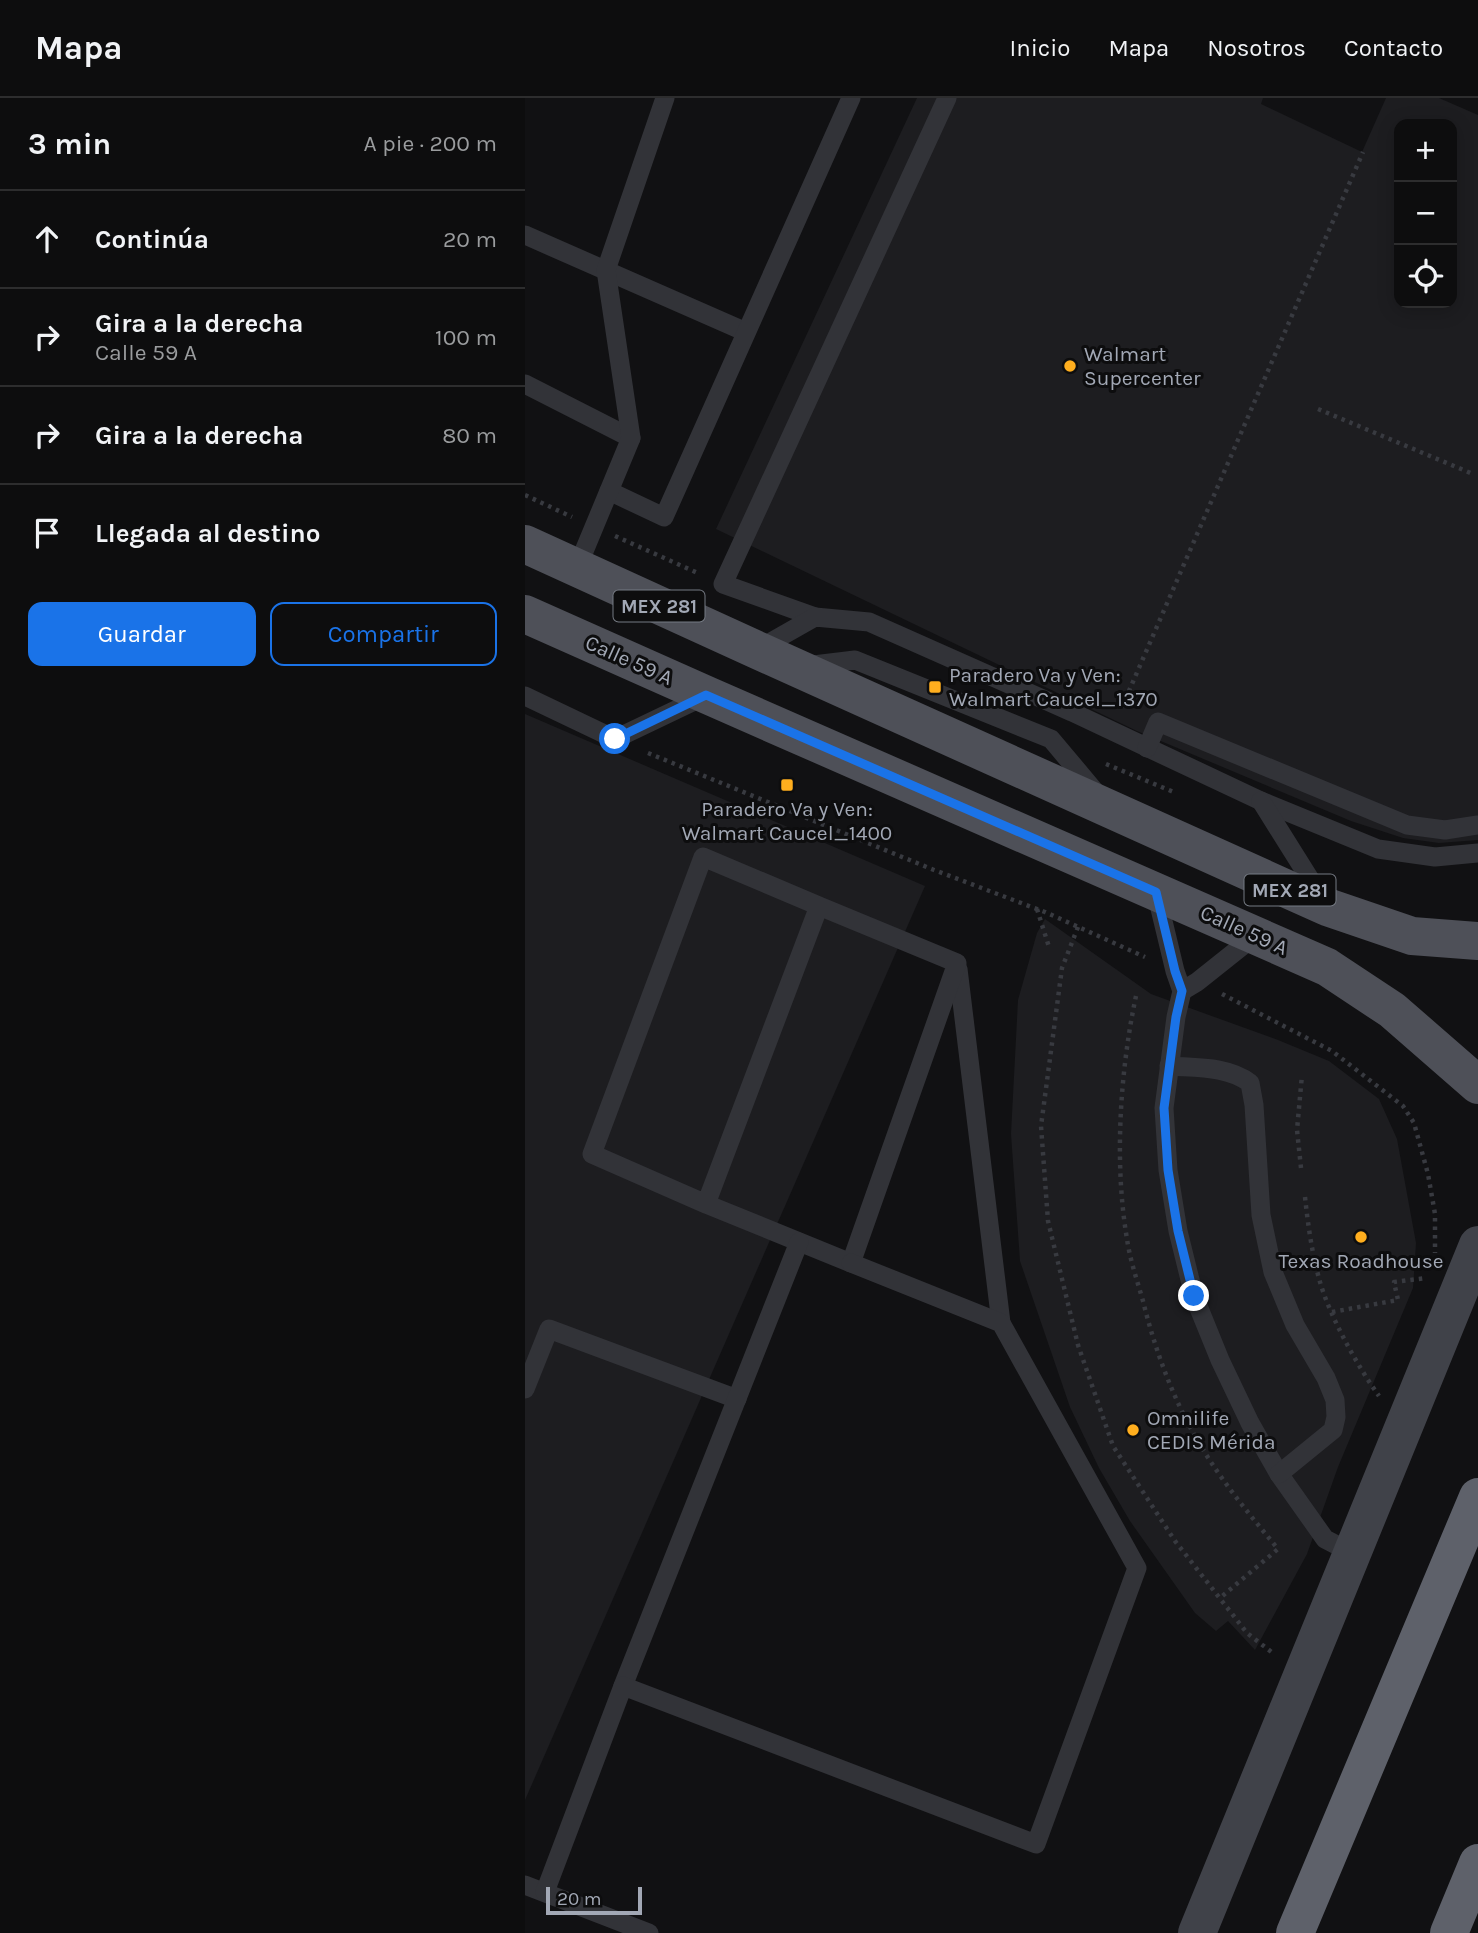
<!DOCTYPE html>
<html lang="es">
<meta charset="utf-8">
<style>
:root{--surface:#0d0d0e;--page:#1b1b1c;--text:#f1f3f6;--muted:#9a9c9e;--line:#2d2d2e;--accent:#1a73e8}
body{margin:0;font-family:Karla,sans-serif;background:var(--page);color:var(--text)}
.controls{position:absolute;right:21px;top:21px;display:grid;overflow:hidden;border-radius:14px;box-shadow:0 4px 18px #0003}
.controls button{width:63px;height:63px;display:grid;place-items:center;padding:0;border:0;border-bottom:2px solid var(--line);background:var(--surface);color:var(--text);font:35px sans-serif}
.scale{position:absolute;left:21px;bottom:18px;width:96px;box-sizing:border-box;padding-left:7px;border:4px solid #a2a8b5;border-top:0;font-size:19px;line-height:24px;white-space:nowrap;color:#a2a8b5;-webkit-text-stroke:5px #0d0d0e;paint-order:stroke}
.stop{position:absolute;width:21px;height:21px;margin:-16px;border:5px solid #1a73e8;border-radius:50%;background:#fff}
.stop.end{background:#1a73e8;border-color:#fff;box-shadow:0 2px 7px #0008}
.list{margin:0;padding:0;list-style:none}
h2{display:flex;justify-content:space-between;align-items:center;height:91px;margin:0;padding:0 28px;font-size:30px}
h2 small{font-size:23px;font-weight:400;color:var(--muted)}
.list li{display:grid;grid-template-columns:46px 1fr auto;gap:21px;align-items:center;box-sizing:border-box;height:98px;padding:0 28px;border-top:2px solid var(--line)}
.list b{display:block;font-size:26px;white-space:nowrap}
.list p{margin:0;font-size:23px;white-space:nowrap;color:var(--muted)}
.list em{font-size:23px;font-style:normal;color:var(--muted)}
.actions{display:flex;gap:14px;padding:21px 28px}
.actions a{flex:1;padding:16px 0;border:2px solid var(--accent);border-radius:14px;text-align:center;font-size:24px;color:var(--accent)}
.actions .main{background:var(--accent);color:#fff}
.icon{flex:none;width:38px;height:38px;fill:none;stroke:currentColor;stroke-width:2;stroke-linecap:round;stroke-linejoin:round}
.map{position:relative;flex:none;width:953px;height:1835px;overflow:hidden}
header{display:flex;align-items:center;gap:42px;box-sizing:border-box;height:98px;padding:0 35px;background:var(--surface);border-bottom:2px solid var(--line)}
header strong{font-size:33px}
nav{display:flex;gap:38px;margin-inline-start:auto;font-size:24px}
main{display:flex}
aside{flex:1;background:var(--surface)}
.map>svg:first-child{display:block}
.built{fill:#1d1d20;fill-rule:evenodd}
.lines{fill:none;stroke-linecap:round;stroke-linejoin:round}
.path{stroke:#383a40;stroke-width:4.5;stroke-dasharray:3.5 5;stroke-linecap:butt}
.lane{stroke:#323338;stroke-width:19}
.secondary{stroke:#404249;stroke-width:38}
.primary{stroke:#4e5058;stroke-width:38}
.highway{stroke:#5e616a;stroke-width:38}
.route{stroke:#1a73e8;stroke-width:9}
.poi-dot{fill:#ffae1e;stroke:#0d0d0e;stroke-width:2.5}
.labels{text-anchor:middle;stroke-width:6;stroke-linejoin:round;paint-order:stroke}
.shield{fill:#0d0d0e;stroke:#757a83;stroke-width:2}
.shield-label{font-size:19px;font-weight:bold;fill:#a2a8b5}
.poi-label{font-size:21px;fill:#a2a8b5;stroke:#0d0d0e;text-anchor:start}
.street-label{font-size:21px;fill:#a2a8b5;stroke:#0d0d0e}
</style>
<header>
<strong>Mapa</strong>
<nav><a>Inicio</a><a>Mapa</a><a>Nosotros</a><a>Contacto</a></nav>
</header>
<main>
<aside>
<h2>3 min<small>A pie · 200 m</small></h2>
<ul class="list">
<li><svg class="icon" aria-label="ahead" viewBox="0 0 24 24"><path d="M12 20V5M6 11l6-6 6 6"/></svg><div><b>Continúa</b></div><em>20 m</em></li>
<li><svg class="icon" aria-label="right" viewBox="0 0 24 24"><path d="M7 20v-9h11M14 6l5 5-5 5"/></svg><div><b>Gira a la derecha</b><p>Calle 59 A</p></div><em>100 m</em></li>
<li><svg class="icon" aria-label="right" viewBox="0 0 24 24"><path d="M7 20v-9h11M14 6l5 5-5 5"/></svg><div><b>Gira a la derecha</b></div><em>80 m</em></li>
<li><svg class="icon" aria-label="arrive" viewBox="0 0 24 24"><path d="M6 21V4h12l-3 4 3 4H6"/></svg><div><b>Llegada al destino</b></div></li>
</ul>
<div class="actions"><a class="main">Guardar</a><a>Compartir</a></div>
</aside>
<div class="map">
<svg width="953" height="1835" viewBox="0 0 953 1835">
<rect width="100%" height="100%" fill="#111113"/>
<g class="built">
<path d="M392,0H738L736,6L837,54L861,0H914L953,17V742L914,745L878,740L826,723L612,633L191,431ZM874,26H927V205H874Z"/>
<path d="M0,616L400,788L0,1702Z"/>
<path d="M520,821L626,896L753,942L804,963L854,1001L872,1041L891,1145L888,1190L813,1369L782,1456L730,1552L703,1523L691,1533L670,1515L605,1423L574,1370L545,1309L495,1163L486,1036L493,902L512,835Z"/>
</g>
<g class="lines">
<g class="path">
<path d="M793,311L948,376"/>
<path d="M0,397L47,419"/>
<path d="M90,438L175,476"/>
<path d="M597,609L838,54"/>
<path d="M123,655L409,772L520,814L620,859"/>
<path d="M581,666L651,695"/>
<path d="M512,811L524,849"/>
<path d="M553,829L537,870L516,1028L523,1123L553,1247L588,1348L650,1443L722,1535L749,1556"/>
<path d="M697,896L807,953L878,1008L889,1025L903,1076L910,1116V1155"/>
<path d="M611,898C595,973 589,1065 602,1141C605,1162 612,1182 618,1203C630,1252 648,1301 674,1345C697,1384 725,1417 753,1451L695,1500"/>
<path d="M776,1070L772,1032L777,977"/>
<path d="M780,1099C783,1127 787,1156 795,1184C805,1219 833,1269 854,1298"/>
<path d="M807,1214L873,1202L869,1184L901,1180"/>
</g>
<g class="lane">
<path d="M0,137L221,234"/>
<path d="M0,286L106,340"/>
<path d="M84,393L139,419L326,0"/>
<path d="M52,470L106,340L81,172L140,0"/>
<path d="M290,519L198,486L422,0"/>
<path d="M232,552L290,519L344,524L547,614L736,703L853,751L910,759L953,755"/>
<path d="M280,568L330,562L526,641L573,697"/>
<path d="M0,598L90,641L182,597"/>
<path d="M622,650L633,624L882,727L920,732L953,727"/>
<path d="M736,703L798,802"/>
<path d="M631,794L650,873L657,893L651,919L639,1010L643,1072L653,1133L669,1198L695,1262L725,1325L754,1376L800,1441L827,1455"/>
<path d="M433,871L476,1225"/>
<path d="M657,893L672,884L731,837"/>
<path d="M644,968C671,970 703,968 725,985L729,1007L736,1117L748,1174L770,1227L801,1280L810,1302L811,1319L808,1332L754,1376"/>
<path d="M181,1106L294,808L178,759L67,1056L181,1106L326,1165L432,865L294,808"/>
<path d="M0,1291L24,1231L212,1301"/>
<path d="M98,1588L274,1144"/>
<path d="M0,1787L124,1835"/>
<path d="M20,1794L98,1588L511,1746L612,1470L476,1225L326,1165"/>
</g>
<path class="secondary" d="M672,1835L953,1147"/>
<g class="primary">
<path d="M0,446L232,552L802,809L887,838L953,843"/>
<path d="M0,516L182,597L802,869L867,912L953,987"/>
</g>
<g class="highway">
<path d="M770,1835L953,1399"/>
<path d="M924,1835L953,1765"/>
</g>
</g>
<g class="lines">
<path class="route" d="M90,641L181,597L631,794L650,873L657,893L651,919L639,1010L643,1072L653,1133L669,1198"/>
</g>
<g class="poi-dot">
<circle cx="545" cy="268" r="7"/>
<rect x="403" y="582" width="14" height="14" rx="3.5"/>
<rect x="255" y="680" width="14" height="14" rx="3.5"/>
<circle cx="836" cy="1139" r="7"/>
<circle cx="608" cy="1332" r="7"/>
</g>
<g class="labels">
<g class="shield">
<rect x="88.5" y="492.5" width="91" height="31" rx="5"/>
<rect x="719.5" y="776.5" width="91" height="31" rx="5"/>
</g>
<g class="shield-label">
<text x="134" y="515">MEX 281</text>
<text x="765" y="799">MEX 281</text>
</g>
<g class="poi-label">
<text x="559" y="263">Walmart<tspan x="559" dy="24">Supercenter</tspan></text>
<text x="424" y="584">Paradero Va y Ven:<tspan x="424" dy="24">Walmart Caucel_1370</tspan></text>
<text x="262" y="718" text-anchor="middle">Paradero Va y Ven:<tspan x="262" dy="24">Walmart Caucel_1400</tspan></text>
<text x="836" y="1170" text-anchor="middle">Texas Roadhouse</text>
<text x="622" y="1327">Omnilife<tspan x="622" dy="24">CEDIS Mérida</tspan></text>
</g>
<g class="street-label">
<text transform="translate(104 562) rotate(24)" y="7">Calle 59 A</text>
<text transform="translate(719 832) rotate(24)" y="7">Calle 59 A</text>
</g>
</g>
</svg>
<div class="controls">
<button>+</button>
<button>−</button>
<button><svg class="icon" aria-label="locate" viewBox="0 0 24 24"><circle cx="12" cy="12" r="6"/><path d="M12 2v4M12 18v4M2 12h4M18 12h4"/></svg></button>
</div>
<div class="scale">20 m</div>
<div class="stop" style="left:90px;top:641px"></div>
<div class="stop end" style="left:669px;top:1198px"></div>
</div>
</main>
